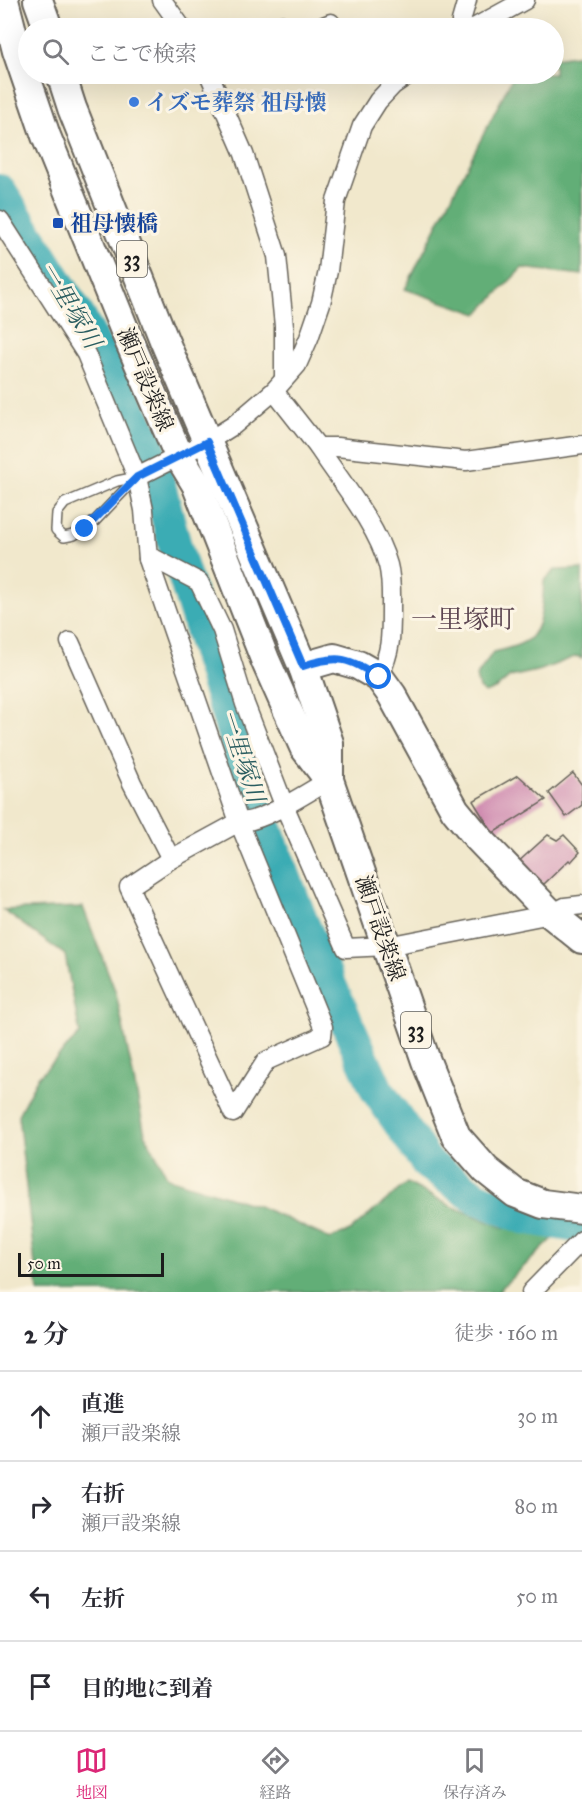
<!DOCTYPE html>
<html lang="ja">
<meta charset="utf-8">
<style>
:root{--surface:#fff;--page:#f2f2f3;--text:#2b2b33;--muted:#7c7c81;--line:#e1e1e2;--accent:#db2777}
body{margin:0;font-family:"IM FELL Great Primer","Noto Serif JP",serif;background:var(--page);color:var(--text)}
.scale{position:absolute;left:18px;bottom:15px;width:146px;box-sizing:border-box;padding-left:6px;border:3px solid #1c1c1c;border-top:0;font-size:16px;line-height:21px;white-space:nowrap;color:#1c1c1c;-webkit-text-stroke:4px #fcf5e5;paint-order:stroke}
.stop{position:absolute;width:18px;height:18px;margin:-14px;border:4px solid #1a73e8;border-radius:50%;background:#fff}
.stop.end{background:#1a73e8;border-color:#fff;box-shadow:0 2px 6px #0008}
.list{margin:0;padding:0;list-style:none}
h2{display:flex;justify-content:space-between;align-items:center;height:78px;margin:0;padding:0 24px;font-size:26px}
h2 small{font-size:20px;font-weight:400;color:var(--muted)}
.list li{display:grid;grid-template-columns:39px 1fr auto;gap:18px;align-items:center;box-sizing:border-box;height:90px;padding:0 24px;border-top:2px solid var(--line)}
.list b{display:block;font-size:22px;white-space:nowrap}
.list p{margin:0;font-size:20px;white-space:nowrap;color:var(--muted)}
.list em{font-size:20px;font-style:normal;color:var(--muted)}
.icon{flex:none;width:33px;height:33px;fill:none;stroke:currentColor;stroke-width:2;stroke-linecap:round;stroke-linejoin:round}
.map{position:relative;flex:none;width:582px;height:1292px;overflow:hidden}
.search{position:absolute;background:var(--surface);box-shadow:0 6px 24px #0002;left:18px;right:18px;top:18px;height:66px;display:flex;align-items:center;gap:15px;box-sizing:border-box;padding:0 21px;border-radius:33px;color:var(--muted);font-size:22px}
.sheet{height:438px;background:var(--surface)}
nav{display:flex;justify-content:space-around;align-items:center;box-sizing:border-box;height:84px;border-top:2px solid var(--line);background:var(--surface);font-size:16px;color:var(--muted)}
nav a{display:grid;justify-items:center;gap:3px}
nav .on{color:var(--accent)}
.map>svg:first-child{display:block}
.forest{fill:#62ae77;stroke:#3f654a;stroke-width:1.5}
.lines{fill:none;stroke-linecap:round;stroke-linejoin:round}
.river{stroke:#3aacb4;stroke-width:34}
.building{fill:#d08db1}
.lane-casing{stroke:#67635a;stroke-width:12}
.street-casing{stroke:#67635a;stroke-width:21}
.primary-casing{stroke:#67635a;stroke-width:32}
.lane{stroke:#fff;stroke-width:9}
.street{stroke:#fff;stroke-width:18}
.primary{stroke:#fff;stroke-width:28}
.route{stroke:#1a73e8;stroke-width:8}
.shop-dot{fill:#3f7fe0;stroke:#fcf5e5;stroke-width:2}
.transit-dot{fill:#1a4fb4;stroke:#fcf5e5;stroke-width:2}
.labels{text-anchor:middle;stroke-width:6;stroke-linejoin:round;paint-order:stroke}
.shield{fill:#fcf5e5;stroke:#5f5d58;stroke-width:1.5}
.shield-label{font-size:21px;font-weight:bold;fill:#1c1c1c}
.shop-label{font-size:22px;font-weight:bold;fill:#366cbe;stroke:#fcf5e5;text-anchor:start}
.transit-label{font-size:22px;font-weight:bold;fill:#164399;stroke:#fcf5e5;text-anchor:start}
.street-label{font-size:22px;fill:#1c1c1c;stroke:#fcf5e5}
.water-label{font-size:24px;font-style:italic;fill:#2a5d60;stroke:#fcf5e5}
.quarter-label{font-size:26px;fill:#5b4450;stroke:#fcf5e5}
</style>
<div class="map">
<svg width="582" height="1292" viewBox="0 0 582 1292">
<rect width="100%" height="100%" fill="#fcf5e5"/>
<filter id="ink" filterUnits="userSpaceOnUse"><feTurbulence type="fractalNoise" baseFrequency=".0167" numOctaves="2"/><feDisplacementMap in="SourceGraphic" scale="12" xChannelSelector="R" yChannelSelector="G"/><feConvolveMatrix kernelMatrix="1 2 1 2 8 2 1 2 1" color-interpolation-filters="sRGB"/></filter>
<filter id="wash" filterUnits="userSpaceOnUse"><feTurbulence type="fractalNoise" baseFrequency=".008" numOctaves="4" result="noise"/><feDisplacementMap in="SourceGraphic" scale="24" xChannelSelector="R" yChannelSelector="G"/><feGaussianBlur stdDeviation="1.35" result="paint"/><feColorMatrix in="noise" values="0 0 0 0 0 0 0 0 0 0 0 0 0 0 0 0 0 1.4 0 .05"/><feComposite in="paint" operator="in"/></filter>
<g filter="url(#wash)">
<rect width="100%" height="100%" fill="#f1e8cc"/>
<g class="forest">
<path d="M582,54V275L522,268L478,314L405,289L514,74H554V58Z"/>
<path d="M582,569V659L577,656L541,670L510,677L497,688L485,693L479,688L476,677L493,652C502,650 511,648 520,644C544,635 542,602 544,581L555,570Z"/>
<path d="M83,907L116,993L145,1134L168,1178L261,1207L330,1239L350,1231L407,1183L449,1205L501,1227L560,1232L499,1290L500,1292H38L18,1115L38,1077L80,1034L65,955L3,910Z"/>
</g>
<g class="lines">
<path class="river" d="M0,191L79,317L148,443L175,546L251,790L302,923L377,1090L428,1164L476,1197L524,1217L582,1227"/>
</g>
<g id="blocks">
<g class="building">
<path d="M573,773L582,785V805L566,817L549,793Z"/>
<path d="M518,775L546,800L493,833L473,801Z"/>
<path d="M548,835L557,840L564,835L580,852L571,862L569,860L544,884L538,880L533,885L516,864Z"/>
</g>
</g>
</g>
<g filter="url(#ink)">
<use href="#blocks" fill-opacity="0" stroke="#67635a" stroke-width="1.5"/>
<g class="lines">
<g class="lane-casing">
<path id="lane" d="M137,477L95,521L74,535L64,537L56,530L57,513L65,503L117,481Z"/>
</g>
<g class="street-casing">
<g id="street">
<path d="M162,0L182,28"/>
<path d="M272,28L282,25L298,28"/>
<path d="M319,28L331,23"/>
<path d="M464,28L461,21L467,0"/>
<path d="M474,28L525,0"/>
<path d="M209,74L244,154L277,256L284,326V378"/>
<path d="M0,220L86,354L137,477L144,510L148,559L239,822L323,1027L322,1036L266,1061L233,1113L129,887L171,859L239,822C262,823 308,792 329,780"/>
<path d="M274,391L318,447H337L466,461L582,445"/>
<path d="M318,447C341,482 377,525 388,565C392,580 391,595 391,610C391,639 391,650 379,677"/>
<path d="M137,477L207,442L234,425L274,391L297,365L309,338L321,303L328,271L336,201L362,126L378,101L393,85L409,74"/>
<path d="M148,559H155L199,582L222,630L245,704L284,805L346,948L387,946L551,914L565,907L582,905"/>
<path d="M70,642L132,783L171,859"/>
<path d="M531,1292L582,1240"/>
</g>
</g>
<g class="primary-casing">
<g id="primary">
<path d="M4,0L17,51L46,136L127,336L179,456L196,484L266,662L304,747L329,780L426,1061L456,1136L486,1170L515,1193L543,1204L582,1209"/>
<path d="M38,0L48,28"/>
<path d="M61,74L72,108L164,340L303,667L329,743V780"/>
<path d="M303,667L334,658L358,665L379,677L392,695L455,810L479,839L551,914L582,939"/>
</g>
</g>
<use href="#lane" class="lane"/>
<use href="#street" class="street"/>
<use href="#primary" class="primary"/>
</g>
</g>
<g class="lines" filter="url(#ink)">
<path class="route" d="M85,529L137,477L207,442L303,666C339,654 348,658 379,677"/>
</g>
<circle class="shop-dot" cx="134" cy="102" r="6"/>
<rect class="transit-dot" x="52" y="217" width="12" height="12" rx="3"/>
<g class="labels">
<g class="shield">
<rect x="117" y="241" width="30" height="36" rx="4.5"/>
<rect x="401" y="1012" width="30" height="36" rx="4.5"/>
</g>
<g class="shield-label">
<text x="132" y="266">33</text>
<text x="416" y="1037">33</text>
</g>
<g class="shop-label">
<text x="146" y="110">イズモ葬祭 祖母懐</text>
</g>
<g class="transit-label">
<text x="70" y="231">祖母懐橋</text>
</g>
<g class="street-label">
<text transform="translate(146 379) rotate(67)" y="8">瀬戸設楽線</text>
<text transform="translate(381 928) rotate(71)" y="8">瀬戸設楽線</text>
</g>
<g class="water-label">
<text transform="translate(70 305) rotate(59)" y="8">一里塚川</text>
<text transform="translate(242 756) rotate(72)" y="8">一里塚川</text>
</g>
<g class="quarter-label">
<text x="463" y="628">一里塚町</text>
</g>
</g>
</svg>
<div class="scale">50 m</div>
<div class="stop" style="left:379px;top:677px"></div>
<div class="stop end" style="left:85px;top:529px"></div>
<div class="search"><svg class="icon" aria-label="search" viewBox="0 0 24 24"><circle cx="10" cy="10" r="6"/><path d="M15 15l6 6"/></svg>ここで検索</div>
</div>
<section class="sheet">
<h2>2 分<small>徒歩 · 160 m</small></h2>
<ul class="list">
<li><svg class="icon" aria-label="ahead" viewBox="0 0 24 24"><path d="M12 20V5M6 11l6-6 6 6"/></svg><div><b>直進</b><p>瀬戸設楽線</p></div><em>30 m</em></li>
<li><svg class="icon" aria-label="right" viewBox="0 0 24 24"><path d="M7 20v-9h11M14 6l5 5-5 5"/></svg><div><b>右折</b><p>瀬戸設楽線</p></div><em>80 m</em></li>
<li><svg class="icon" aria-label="left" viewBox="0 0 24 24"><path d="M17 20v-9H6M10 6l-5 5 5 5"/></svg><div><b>左折</b></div><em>50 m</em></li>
<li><svg class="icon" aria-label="arrive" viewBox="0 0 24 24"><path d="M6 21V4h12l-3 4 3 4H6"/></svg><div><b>目的地に到着</b></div></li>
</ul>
</section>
<nav>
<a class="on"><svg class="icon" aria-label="map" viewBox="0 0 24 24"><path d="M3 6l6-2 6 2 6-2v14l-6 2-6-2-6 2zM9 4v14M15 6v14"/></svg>地図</a>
<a><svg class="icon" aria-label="directions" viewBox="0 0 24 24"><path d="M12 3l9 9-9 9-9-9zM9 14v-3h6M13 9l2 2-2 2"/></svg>経路</a>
<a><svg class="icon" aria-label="saved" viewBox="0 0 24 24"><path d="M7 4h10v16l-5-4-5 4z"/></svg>保存済み</a>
</nav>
